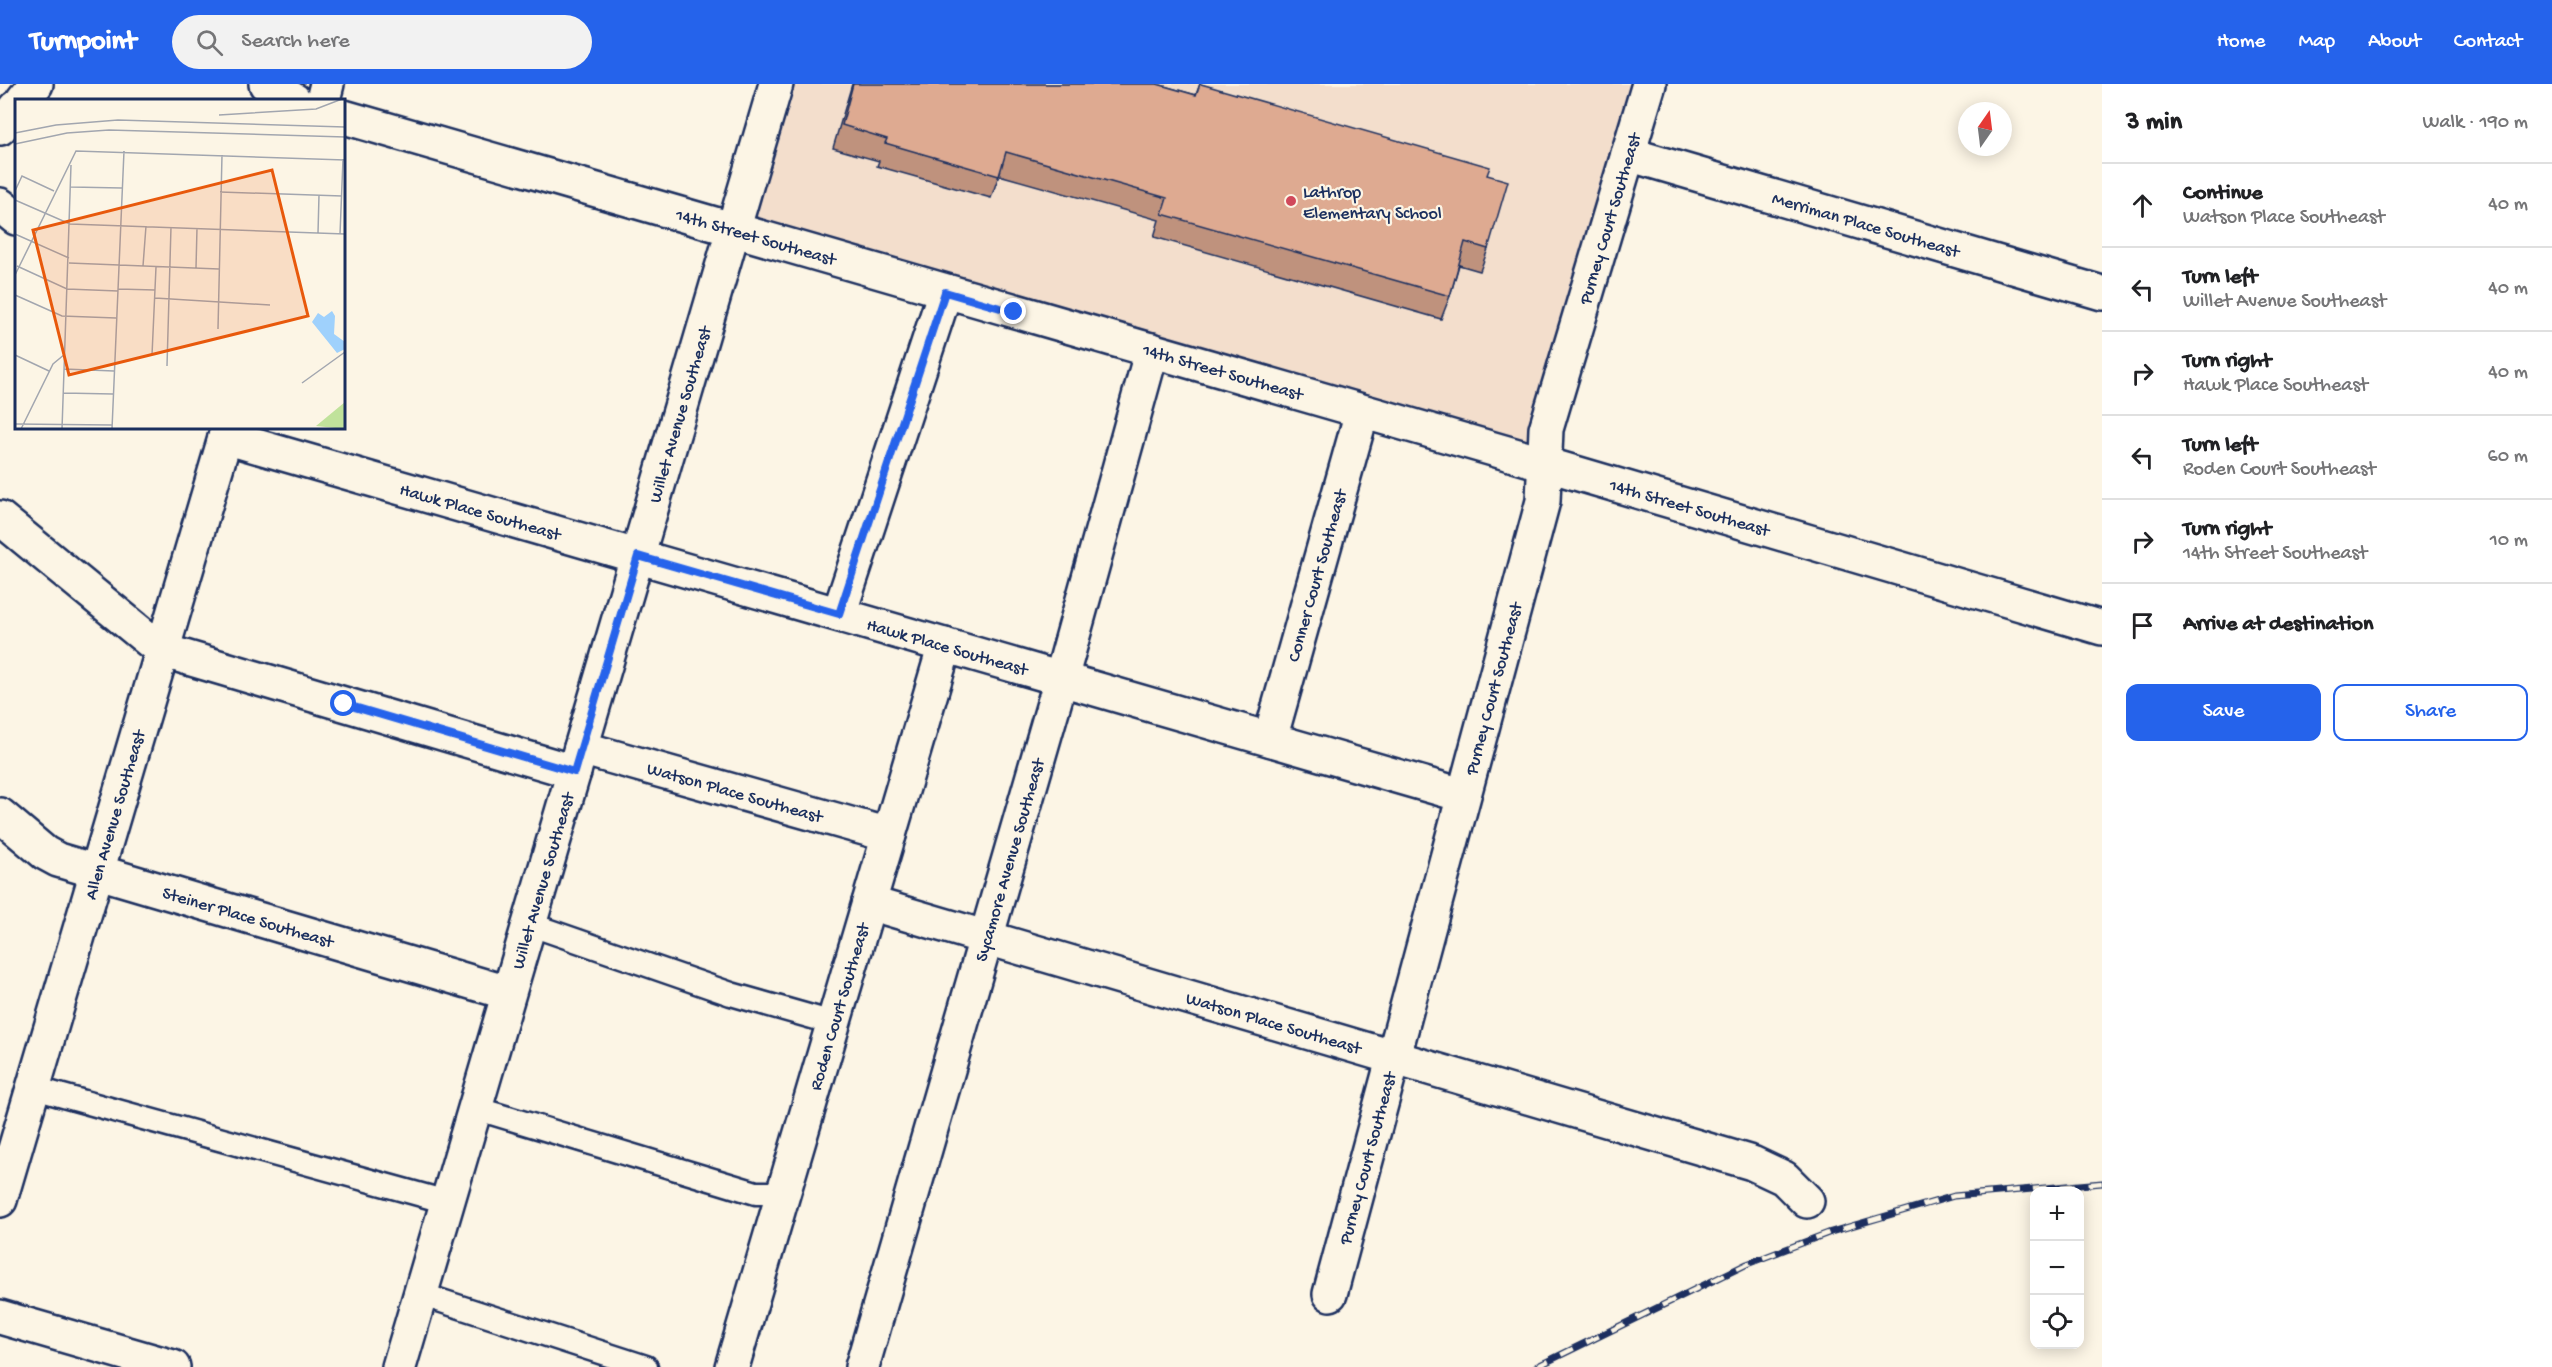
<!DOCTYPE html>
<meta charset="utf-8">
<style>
:root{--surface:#fff;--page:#f2f2f2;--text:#202124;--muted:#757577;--line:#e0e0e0;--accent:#2563eb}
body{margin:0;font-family:"Gochi Hand",sans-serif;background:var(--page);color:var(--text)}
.controls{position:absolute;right:18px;bottom:18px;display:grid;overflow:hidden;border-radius:12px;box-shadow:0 3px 15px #0003}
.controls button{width:54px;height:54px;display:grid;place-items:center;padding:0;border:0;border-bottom:2px solid var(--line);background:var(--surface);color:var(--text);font:30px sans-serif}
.compass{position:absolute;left:1958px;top:18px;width:54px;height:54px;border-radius:50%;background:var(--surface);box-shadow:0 3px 15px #0003;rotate:14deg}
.stop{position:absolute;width:18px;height:18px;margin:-14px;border:4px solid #2563eb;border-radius:50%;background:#fff}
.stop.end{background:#2563eb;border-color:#fff;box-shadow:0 2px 6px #0008}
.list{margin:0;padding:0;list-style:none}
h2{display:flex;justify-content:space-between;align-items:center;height:78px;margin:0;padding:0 24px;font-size:26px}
h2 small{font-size:20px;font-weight:400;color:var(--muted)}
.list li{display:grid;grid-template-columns:39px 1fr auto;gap:18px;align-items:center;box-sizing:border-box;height:84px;padding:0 24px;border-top:2px solid var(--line)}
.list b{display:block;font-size:22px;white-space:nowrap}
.list p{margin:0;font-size:20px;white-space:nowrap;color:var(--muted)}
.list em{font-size:20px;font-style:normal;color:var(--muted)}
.actions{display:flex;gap:12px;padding:18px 24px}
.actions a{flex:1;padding:14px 0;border:2px solid var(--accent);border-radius:12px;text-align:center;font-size:21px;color:var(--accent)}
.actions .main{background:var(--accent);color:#fff}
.icon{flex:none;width:33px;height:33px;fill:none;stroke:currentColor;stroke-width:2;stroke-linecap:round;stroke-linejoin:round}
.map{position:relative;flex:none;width:2102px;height:1283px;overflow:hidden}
header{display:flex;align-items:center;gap:36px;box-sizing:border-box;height:84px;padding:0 30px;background:var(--accent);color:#fff}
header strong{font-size:28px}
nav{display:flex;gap:33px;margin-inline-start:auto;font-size:21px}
.search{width:420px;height:54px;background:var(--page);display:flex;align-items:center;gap:15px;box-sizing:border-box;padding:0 21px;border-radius:33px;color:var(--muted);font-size:22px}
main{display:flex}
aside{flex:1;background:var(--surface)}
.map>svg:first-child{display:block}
.built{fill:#f3decc}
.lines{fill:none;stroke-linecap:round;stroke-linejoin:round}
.lane-casing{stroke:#1b2f5e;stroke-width:27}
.street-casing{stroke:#1b2f5e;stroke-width:38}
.secondary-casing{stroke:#1b2f5e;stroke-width:38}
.lane{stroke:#fcf5e5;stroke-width:22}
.street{stroke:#fcf5e5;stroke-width:33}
.secondary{stroke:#fcf5e5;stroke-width:33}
.rail-casing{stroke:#1b2f5e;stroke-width:7}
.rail{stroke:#fcf5e5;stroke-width:4.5;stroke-dasharray:14;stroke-linecap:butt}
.wall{fill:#bf927d;stroke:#1b2f5e;stroke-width:1.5}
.building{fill:#deaa91;stroke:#1b2f5e;stroke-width:1.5}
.route{stroke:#2563eb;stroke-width:8}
.poi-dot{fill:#d1495b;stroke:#fcf5e5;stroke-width:2}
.labels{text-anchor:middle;stroke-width:4.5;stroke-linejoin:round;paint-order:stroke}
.poi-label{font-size:18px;fill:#1b2f5e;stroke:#fcf5e5;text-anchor:start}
.street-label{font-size:18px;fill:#1b2f5e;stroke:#fcf5e5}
.inset-road{fill:none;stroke:#a2a6af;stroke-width:1.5}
.view{fill:#e8590c;fill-opacity:0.15;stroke:#e8590c;stroke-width:3}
.inset-edge{fill:none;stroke:#1b2f5e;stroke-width:3}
</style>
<header>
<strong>Turnpoint</strong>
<div class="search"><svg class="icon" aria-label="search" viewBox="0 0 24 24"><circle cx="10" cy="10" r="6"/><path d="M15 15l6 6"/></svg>Search here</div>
<nav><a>Home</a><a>Map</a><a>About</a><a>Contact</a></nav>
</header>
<main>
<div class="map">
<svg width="2102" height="1283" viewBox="0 0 2102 1283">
<rect width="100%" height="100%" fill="#fcf5e5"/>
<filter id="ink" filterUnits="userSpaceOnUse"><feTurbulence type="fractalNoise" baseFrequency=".0167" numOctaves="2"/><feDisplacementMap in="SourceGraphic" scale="12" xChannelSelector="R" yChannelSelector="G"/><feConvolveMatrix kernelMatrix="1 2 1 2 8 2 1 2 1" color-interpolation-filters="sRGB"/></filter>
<g filter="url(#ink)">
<path class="built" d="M776,0H1649L1545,380L734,147Z"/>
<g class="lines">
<g class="lane-casing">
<g id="lane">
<path d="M529,840L731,910L833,939"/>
<path d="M34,1004L447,1118"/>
<path d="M475,1024L756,1109H771L785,1102"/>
<path d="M420,1210L646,1283"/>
</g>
</g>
<g class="street-casing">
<g id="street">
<path d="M23,16L36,0"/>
<path d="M323,16L327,0"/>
<path d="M0,44L16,24"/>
<path id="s1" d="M1628,70L2102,209"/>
<path d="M0,121L16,134"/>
<path id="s2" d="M225,353L1462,711"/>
<path d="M0,434L161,566L574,688"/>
<path d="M839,530L945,208"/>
<path id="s3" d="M1270,655L1362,328"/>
<path id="s4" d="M581,664L889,751"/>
<path id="s5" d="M0,731L45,769L58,776L508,909"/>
<path id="s6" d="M869,819L1752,1079L1784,1094L1807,1117"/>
<path id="s7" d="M1330,1210L1543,417L1546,345L1649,0"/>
<path d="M0,1233L173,1283"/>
<path id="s8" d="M399,1283L776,0"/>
<path id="s9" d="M732,1283L945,561"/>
<path id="s10" d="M862,1283L1061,595L1152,266"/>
</g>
</g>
<g class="secondary-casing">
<g id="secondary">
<path d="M266,0L294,16"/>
<path id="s11" d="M344,33L1545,380L2102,544"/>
<path id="s12" d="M0,1116L228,344"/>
</g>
</g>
<use href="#lane" class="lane"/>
<use href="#street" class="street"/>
<use href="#secondary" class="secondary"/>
<g class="rail-casing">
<path id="rail" d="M1536,1283L1747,1180L1831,1148L1954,1112L2102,1099"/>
</g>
<use href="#rail" class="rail"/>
</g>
<path class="wall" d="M852,0H1157L1196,11L1200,0L1487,91L1488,165L1480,187L1459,181L1450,212L1441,235L1154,153L1159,136L999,91L991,114L877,82L879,77L833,64Z"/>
<path class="building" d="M853,0H1157L1196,11L1200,0H1201L1490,83L1487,91L1508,97L1488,165L1465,158L1450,212L1162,130L1167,114L1006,68L999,92L885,59L887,55L842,41Z"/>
</g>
<g class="lines" filter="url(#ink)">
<path class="route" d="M344,620L574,688L638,472L839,530L945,208L1014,228"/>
</g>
<circle class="poi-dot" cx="1291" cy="117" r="6"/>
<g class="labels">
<g class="poi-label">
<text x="1303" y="113">Lathrop<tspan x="1303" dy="21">Elementary School</tspan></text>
</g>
<g class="street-label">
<text dy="6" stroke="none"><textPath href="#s7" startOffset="1113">Purney Court Southeast</textPath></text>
<text dy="6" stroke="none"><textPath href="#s1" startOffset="248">Merriman Place Southeast</textPath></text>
<text dy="6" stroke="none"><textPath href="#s11" startOffset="429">14th Street Southeast</textPath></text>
<text dy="6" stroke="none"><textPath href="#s11" startOffset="915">14th Street Southeast</textPath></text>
<text dy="6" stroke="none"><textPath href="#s8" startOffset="993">Willet Avenue Southeast</textPath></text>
<text dy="6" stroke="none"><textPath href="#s11" startOffset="1401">14th Street Southeast</textPath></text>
<text dy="6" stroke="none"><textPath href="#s2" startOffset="266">Hawk Place Southeast</textPath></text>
<text dy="6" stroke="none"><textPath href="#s3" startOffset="170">Conner Court Southeast</textPath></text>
<text dy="6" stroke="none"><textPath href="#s2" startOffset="752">Hawk Place Southeast</textPath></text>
<text dy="6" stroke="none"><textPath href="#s7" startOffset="627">Purney Court Southeast</textPath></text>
<text dy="6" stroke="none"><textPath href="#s4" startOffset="160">Watson Place Southeast</textPath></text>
<text dy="6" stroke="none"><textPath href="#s12" startOffset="402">Allen Avenue Southeast</textPath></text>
<text dy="6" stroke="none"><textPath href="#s10" startOffset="528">Sycamore Avenue Southeast</textPath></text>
<text dy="6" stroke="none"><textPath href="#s8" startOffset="507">Willet Avenue Southeast</textPath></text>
<text dy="6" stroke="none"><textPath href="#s5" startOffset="272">Steiner Place Southeast</textPath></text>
<text dy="6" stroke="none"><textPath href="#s9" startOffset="376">Roden Court Southeast</textPath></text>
<text dy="6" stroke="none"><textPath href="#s6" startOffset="422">Watson Place Southeast</textPath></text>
<text dy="6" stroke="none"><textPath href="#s7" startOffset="141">Purney Court Southeast</textPath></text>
</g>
</g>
<g transform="translate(15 15)">
<rect width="330" height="330" fill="#fcf5e5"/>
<path d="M330,303V330L301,327Z" fill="#c0e29b"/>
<path d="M317,212L320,217L319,235L330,243V250L322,254L297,223L303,214L309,218Z" fill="#9fd1fc"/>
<path class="inset-road" d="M204,16L301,10L327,0M0,34L41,26L103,21L330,28M0,45L52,34L94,31L330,38M56,88L107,89M0,92L7,77L39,92M205,93L327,97M0,101L55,125L330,135M303,134L304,96M0,135L54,159M325,135L328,60M54,164L204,170M2,167L52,190L103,192M128,167L131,127M181,169L182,129M0,176L61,52L330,61M103,190L140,191M0,196L47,217L101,219M140,199L255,206M203,230L207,56M0,256L34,272M137,256L141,168M152,267L156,128M49,270L99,272M287,284L330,253M48,294L98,295M0,325L97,326M6,330L38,265L50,255M47,330L56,66M97,330L109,52"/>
<path class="view" d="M257,71L293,217L54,276L18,131Z"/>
<rect width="330" height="330" class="inset-edge"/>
</g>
</svg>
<div class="controls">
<button>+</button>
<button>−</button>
<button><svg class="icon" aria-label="locate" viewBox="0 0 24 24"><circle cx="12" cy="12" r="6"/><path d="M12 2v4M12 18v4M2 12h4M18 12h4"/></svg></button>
</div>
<svg class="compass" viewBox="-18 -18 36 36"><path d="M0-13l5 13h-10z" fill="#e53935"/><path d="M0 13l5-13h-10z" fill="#757577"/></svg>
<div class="stop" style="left:344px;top:620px"></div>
<div class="stop end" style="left:1014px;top:228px"></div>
</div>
<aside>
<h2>3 min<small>Walk · 190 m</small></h2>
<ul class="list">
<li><svg class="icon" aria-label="ahead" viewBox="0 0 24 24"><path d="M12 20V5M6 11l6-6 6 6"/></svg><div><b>Continue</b><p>Watson Place Southeast</p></div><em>40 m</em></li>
<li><svg class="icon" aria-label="left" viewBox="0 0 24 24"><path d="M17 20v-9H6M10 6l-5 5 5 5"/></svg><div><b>Turn left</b><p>Willet Avenue Southeast</p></div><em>40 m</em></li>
<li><svg class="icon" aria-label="right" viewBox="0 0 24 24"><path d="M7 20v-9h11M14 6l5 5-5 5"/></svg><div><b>Turn right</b><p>Hawk Place Southeast</p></div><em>40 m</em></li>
<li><svg class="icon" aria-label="left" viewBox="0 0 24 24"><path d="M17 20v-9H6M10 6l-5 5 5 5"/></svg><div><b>Turn left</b><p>Roden Court Southeast</p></div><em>60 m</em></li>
<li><svg class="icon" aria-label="right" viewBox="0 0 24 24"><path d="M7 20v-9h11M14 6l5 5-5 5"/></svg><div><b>Turn right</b><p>14th Street Southeast</p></div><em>10 m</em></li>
<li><svg class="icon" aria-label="arrive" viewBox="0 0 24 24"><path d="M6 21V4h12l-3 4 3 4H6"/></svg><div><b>Arrive at destination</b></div></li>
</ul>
<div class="actions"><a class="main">Save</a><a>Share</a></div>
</aside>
</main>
